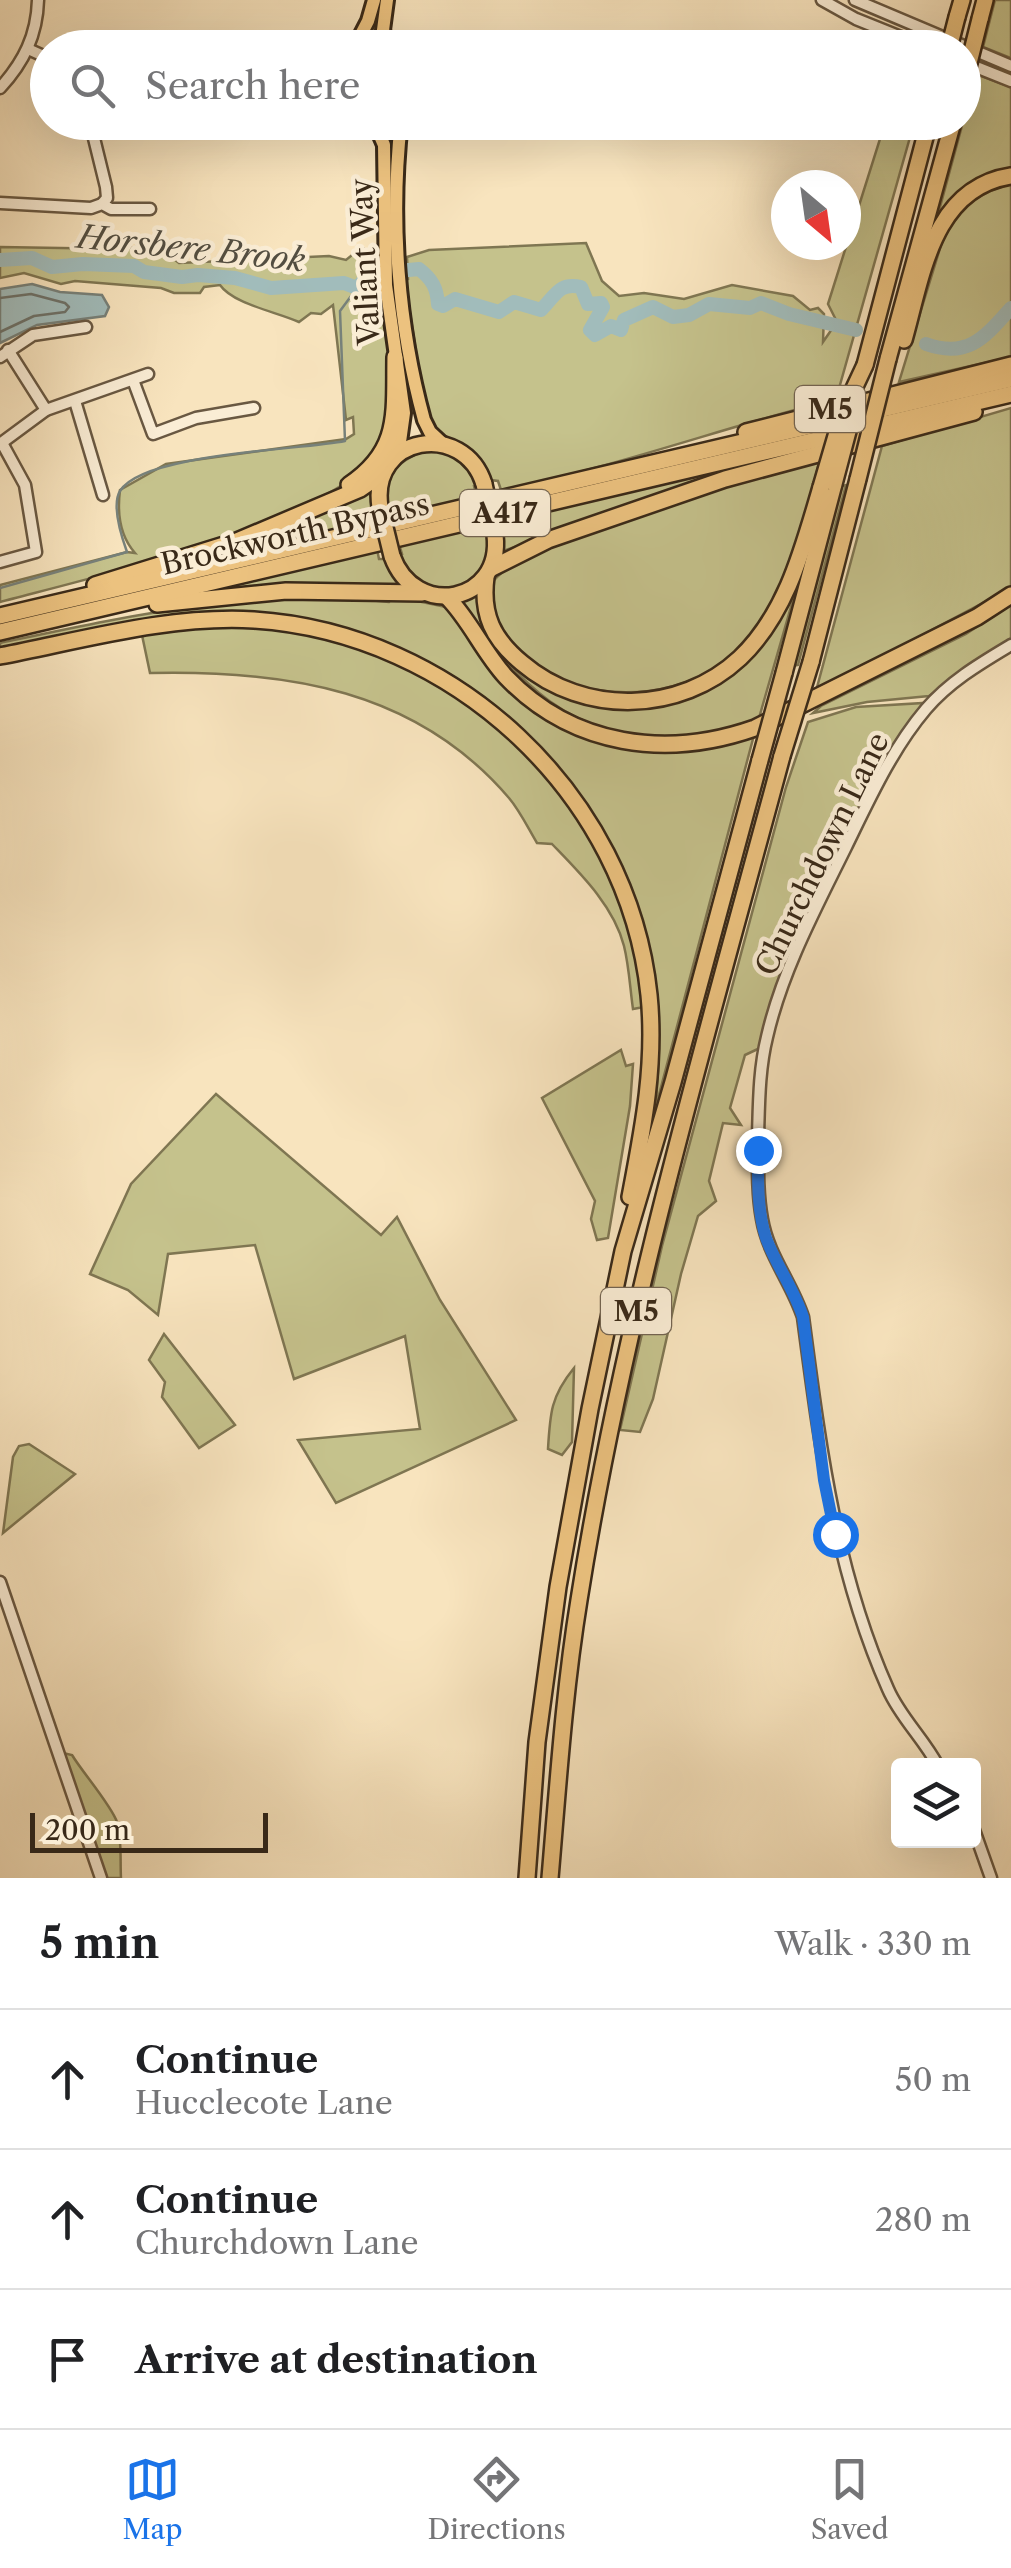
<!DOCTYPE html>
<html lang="en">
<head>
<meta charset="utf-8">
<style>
	body { margin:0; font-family:"Libre Caslon Text",serif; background:#f2f2f2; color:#202124 }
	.controls { position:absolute; right:30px; bottom:30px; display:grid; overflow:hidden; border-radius:10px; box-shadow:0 10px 40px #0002 }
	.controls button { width:90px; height:90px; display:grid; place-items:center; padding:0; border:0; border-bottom:2px solid #e0e0e0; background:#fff; color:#202124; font:50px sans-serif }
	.compass { position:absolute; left:771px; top:170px; width:90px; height:90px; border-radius:50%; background:#fff; box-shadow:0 10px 40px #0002; rotate:151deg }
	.scale { position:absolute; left:30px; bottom:25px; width:238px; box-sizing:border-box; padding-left:10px; border:5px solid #392918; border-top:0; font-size:28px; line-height:35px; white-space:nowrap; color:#392918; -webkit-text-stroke:8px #faedd5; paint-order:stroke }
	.stop { position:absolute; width:30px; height:30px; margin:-22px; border:8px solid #1a73e8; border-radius:50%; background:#fff }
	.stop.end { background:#1a73e8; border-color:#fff; box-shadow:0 2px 10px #0008 }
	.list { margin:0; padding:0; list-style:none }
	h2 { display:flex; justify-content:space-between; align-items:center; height:130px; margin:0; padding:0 40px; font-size:42px }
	h2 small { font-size:32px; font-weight:400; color:#757577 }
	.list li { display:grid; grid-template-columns:65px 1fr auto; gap:30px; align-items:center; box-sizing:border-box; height:140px; padding:0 40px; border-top:2px solid #e0e0e0 }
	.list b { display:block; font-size:38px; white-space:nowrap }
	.list p { margin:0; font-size:32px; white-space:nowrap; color:#757577 }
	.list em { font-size:32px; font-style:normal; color:#757577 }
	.icon { flex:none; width:55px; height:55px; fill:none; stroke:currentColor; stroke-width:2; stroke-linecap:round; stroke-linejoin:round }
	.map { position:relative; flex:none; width:1011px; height:1878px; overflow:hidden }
	.search { position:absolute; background:#fff; box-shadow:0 10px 40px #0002; left:30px; right:30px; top:30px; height:110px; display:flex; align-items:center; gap:25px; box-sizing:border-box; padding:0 35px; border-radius:55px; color:#757577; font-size:38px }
	.sheet { height:550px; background:#fff }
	nav { display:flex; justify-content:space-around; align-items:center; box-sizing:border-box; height:140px; border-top:2px solid #e0e0e0; background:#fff; font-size:28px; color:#757577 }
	nav a { display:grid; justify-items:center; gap:5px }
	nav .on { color:#1a73e8 }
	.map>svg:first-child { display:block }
	.green { fill:#c5c28c; stroke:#7f7652; stroke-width:2.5 }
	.water { fill:#a1bcbb; stroke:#77817a; stroke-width:2.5 }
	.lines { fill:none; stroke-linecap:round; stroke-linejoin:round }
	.shore { stroke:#6d726a; stroke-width:2.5 }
	.stream { stroke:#77817a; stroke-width:2.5 }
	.river { stroke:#a1bcbb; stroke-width:14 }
	.minor-casing { stroke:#695842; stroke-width:15 }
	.major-casing { stroke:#392918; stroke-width:18 }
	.highway-casing { stroke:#392918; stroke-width:20 }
	.minor { stroke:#faedd5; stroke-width:10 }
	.major { stroke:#ecc27f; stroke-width:12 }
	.highway { stroke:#ecc27f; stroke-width:15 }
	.highway-bridge-casing { stroke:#392918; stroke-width:20; stroke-linecap:butt }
	.highway-bridge { stroke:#ecc27f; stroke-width:15 }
	.route { stroke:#1a73e8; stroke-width:12 }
	.labels { text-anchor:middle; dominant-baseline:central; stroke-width:9; stroke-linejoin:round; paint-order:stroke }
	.shield { fill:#faedd5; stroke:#736451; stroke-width:2.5 }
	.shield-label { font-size:28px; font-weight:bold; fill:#392918 }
	.street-label { font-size:30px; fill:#392918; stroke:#faedd5 }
	.water-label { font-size:32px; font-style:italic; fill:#534e41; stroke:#faedd5 }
</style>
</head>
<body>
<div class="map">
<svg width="1011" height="1878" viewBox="0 0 1011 1878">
	<rect width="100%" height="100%" fill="#f8e4be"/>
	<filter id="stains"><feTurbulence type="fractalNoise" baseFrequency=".002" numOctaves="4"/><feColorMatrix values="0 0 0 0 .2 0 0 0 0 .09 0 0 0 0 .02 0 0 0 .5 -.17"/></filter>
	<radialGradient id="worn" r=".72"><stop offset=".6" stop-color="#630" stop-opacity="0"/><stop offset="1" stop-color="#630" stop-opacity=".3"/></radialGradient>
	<g class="green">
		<polygon points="995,0 1011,0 1011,58 983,47"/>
		<polygon points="976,74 1011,87 1011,172 1000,173 933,233"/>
		<path d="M885,123H914L836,399C724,427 614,468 501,490L498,481L491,480L475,454L442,436L430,422L421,384L405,280L408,279L407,257L429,250L586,243L602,281L619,296L644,293L684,299L732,285L793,296L810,310L818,308L824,314L823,342L832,329L840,328L828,304Z"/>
		<path d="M1011,184V357L899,382L945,232C961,205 981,192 1011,184Z"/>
		<path d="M164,243L170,256L179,263L329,256L346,260L362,247C367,252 375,257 379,263C387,275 388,335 389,353C390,384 394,415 383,444C354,518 77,581 0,602V585L127,552L135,553C120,536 117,513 120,490L166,464L346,439L354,434L353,417L346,420L333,305L321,314L311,313L299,322C277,312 233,304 220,285L204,287L200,293H174L161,288L75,281L61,284L24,273L0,278V247L122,249Z"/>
		<polygon points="1011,408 1011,588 816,691 882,446"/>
		<polygon points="825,444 725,473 503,551 503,533 511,530 508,519"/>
		<path d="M431,449L461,458L478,484L474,486L477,497L393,516C391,511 388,508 386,503C378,473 408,455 431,449Z"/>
		<path d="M820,459C803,524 788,596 741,647C671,723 494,704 491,584C525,535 755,477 820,459Z"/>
		<polygon points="846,485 798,665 793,666 841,486"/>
		<polygon points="374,488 374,510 367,512 370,521 167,569"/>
		<path d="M484,525C487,535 491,538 490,548C486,581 445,601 417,581C409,576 404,564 399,555L402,554L399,544Z"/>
		<polygon points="377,549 379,559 385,559 402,587 188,595"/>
		<path d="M799,579L759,718C732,732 708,736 677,737C571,742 516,682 460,601L478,594L501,647L604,704L720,678Z"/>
		<path d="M393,596L446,607L526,702L658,751L714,747L754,735L655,1110C661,1051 662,992 646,935C595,752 436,621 245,613L0,650V643C128,616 257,587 389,602Z"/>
		<polygon points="1011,604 1011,638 929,696 867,702 813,713 821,706 966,634"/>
		<path d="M210,627C249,627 292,628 330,638C471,677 578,781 627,918C637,945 639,979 644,1007L633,1009C630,988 629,966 624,946C614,906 580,873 552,844L537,843C528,828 520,811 509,798C416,689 286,670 150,673L142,635Z"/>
		<polygon points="924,703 859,810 760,1048 745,1055 730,1108 741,1125 723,1123 709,1181 716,1201 698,1216 681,1274 653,1399 640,1432 620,1430 662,1246 786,787 808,722 856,707"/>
		<polygon points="621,1050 626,1066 633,1064 630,1106 608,1238 597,1240 591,1219 595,1201 542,1098"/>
		<polygon points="216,1094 381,1235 397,1217 440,1300 516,1420 336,1503 298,1440 420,1429 405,1336 294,1379 255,1245 168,1254 158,1315 128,1290 90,1274 131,1184"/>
		<polygon points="164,1334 235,1425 199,1448 162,1397 165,1382 149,1360"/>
		<path d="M574,1368L572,1442L562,1455L548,1449C550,1413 551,1396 574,1368Z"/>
		<polygon points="29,1444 75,1474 3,1533 13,1457 19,1446"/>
		<path d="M63,1753L72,1755C83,1773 111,1805 117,1822C122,1839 120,1860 121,1878H107Z"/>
	</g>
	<polygon class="water" points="32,284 60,292 102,295 109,307 105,316 37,325 0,343 0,289"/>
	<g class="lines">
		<polyline class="shore" points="0,298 31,294 65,303 69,307 65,312 34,316 0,332"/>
		<path class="stream" d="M0,588L127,552C122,538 111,506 120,491C143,453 301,450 345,441L340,311L357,288"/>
		<g class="river">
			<path d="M0,260L32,258L52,267L83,264L134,266L144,272L182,277L198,275L235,278L271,288L344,283L357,288L369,274L419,269C432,279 437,288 438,304L443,306L455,299L499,312L514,302L541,310C556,295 559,282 581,287L588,304L601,303L603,307L590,330L595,335L611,326L621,330L624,320L653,307L673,317L689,315L709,304L750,308L761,303L789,314L856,330"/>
			<path d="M926,344C968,359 985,337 1011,308"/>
		</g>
		<defs>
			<g id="minor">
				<polyline points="822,0 856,19 928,48"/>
				<polyline points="855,0 1011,66"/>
				<polyline points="28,49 48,58"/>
				<polyline points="966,63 1011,81"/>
				<path d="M0,88C24,62 37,35 38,0"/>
				<polyline points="90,122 106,187 107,198 102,204"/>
				<polyline points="0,203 91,208 102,204 111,209 150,209"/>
				<polyline points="8,350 46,410"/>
				<polyline points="0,357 33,335 86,327"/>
				<polyline points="133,380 153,434 196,418 254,408"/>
				<polyline points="75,401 103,495"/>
				<polyline points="0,444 46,410 148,374"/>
				<polyline points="0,562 36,552 25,485 2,443"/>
				<polyline points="0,1582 101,1878"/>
				<path d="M938,1766C924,1739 900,1717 888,1689C835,1570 820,1445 803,1317C792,1283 768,1255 762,1219C757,1192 758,1163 758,1136C759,1103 759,1069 767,1037C782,971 816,908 846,847C869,800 892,749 926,709C950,681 981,663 1011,645"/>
				<polyline points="974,1830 991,1878"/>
			</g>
			<g id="major">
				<polyline points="387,0 383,30 389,48"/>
				<polyline points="354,48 368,21 374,0"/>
				<polyline points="367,48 381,48"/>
				<polyline points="374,122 384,145 386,285 404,413 400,442 391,458"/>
				<path d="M401,122C390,220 398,325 424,420L430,432L444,445"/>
			</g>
			<g id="highway">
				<polyline points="957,17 962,0"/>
				<polyline points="980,19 985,0"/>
				<path d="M904,340C922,277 932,188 1011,176"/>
				<polyline points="888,359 953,122"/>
				<polyline points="865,365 929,122"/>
				<polyline points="746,432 1011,365"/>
				<path d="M349,485C401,450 394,413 395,357"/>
				<path d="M380,507C369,435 464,420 484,484"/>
				<path d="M392,556C415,620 503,603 495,535"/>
				<polyline points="492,568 548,540 725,479 974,412"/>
				<path d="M486,577C481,615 493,639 522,663C584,716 680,714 740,658C787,613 803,548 821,487"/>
				<polyline points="95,585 237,541 360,489 383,473"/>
				<path d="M447,597C470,620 483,652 506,677C573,747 667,759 755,728L977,617L1011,595"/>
				<polyline points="157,604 286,591 422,593"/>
				<polyline points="0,616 1011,379"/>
				<polyline points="0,632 1011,394"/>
				<path d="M0,656C83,640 169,615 254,620C454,633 628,794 649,995C656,1064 643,1129 630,1197"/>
				<polyline points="811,662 858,479"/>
				<polyline points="784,673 834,484"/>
				<polyline points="527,1878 537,1742 558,1587 590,1409 623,1251 673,1082 760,760"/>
				<path d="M550,1878C558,1785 564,1692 579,1600C624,1314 707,1035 782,756"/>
			</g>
		</defs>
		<use href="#minor" class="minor-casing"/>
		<use href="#major" class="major-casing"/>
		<use href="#highway" class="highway-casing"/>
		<use href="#minor" class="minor"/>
		<use href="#major" class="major"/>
		<use href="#highway" class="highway"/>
		<defs>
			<g id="highway-bridge">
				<polyline points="949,48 957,17"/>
				<polyline points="964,83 980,19"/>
				<polyline points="858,479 888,359"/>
				<polyline points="484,484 495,535"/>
				<polyline points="834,484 851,420"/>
				<polyline points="821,487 843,412 865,365"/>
				<polyline points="380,507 392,556"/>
				<polyline points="782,756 811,662"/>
				<polyline points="760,760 784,673"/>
			</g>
		</defs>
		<use href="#highway-bridge" class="highway-bridge-casing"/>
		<use href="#highway-bridge" class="highway-bridge"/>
	</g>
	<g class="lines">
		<path class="route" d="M758,1150C758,1179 757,1210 766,1238C776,1265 794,1289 803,1317L824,1480L835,1534"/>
	</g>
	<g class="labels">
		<g class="shield">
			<rect x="795" y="386" width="70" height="46" rx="8"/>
			<rect x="460" y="490" width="90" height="46" rx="8"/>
			<rect x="601" y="1288" width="70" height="46" rx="8"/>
		</g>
		<g class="shield-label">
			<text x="830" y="409">M5</text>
			<text x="505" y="513">A417</text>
			<text x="636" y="1311">M5</text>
		</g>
		<g class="street-label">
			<text transform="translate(365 262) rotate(-93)">Valiant Way</text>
			<text transform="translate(295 534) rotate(-13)">Brockworth Bypass</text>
			<text transform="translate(822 854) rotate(-64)">Churchdown Lane</text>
		</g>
		<g class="water-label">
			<text transform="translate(191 248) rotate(6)">Horsbere Brook</text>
		</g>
	</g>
	<rect width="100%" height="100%" filter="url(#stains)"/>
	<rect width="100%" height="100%" fill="url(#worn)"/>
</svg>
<div class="controls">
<button><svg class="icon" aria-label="layers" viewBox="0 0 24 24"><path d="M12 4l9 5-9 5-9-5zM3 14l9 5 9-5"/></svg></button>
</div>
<svg class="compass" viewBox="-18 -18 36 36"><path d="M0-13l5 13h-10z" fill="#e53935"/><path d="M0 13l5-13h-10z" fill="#757577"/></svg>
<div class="scale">200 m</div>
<div class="stop" style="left:835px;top:1534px"></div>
<div class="stop end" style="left:758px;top:1150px"></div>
<div class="search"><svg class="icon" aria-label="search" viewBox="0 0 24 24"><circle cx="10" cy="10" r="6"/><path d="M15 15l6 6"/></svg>Search here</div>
</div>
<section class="sheet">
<h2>5 min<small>Walk · 330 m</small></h2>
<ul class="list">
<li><svg class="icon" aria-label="ahead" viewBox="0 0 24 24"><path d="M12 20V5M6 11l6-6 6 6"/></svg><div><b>Continue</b><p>Hucclecote Lane</p></div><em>50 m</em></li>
<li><svg class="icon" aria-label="ahead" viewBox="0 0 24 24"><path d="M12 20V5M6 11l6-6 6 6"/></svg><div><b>Continue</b><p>Churchdown Lane</p></div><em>280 m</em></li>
<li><svg class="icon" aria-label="arrive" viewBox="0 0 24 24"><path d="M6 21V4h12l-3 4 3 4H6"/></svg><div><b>Arrive at destination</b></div></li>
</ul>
</section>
<nav>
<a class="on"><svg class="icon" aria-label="map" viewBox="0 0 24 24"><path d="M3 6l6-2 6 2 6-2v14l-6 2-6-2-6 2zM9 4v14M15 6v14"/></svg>Map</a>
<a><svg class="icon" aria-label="directions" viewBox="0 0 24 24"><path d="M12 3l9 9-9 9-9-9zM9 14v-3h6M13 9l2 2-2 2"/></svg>Directions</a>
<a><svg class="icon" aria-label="saved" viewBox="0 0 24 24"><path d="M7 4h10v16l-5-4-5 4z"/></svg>Saved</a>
</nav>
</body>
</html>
